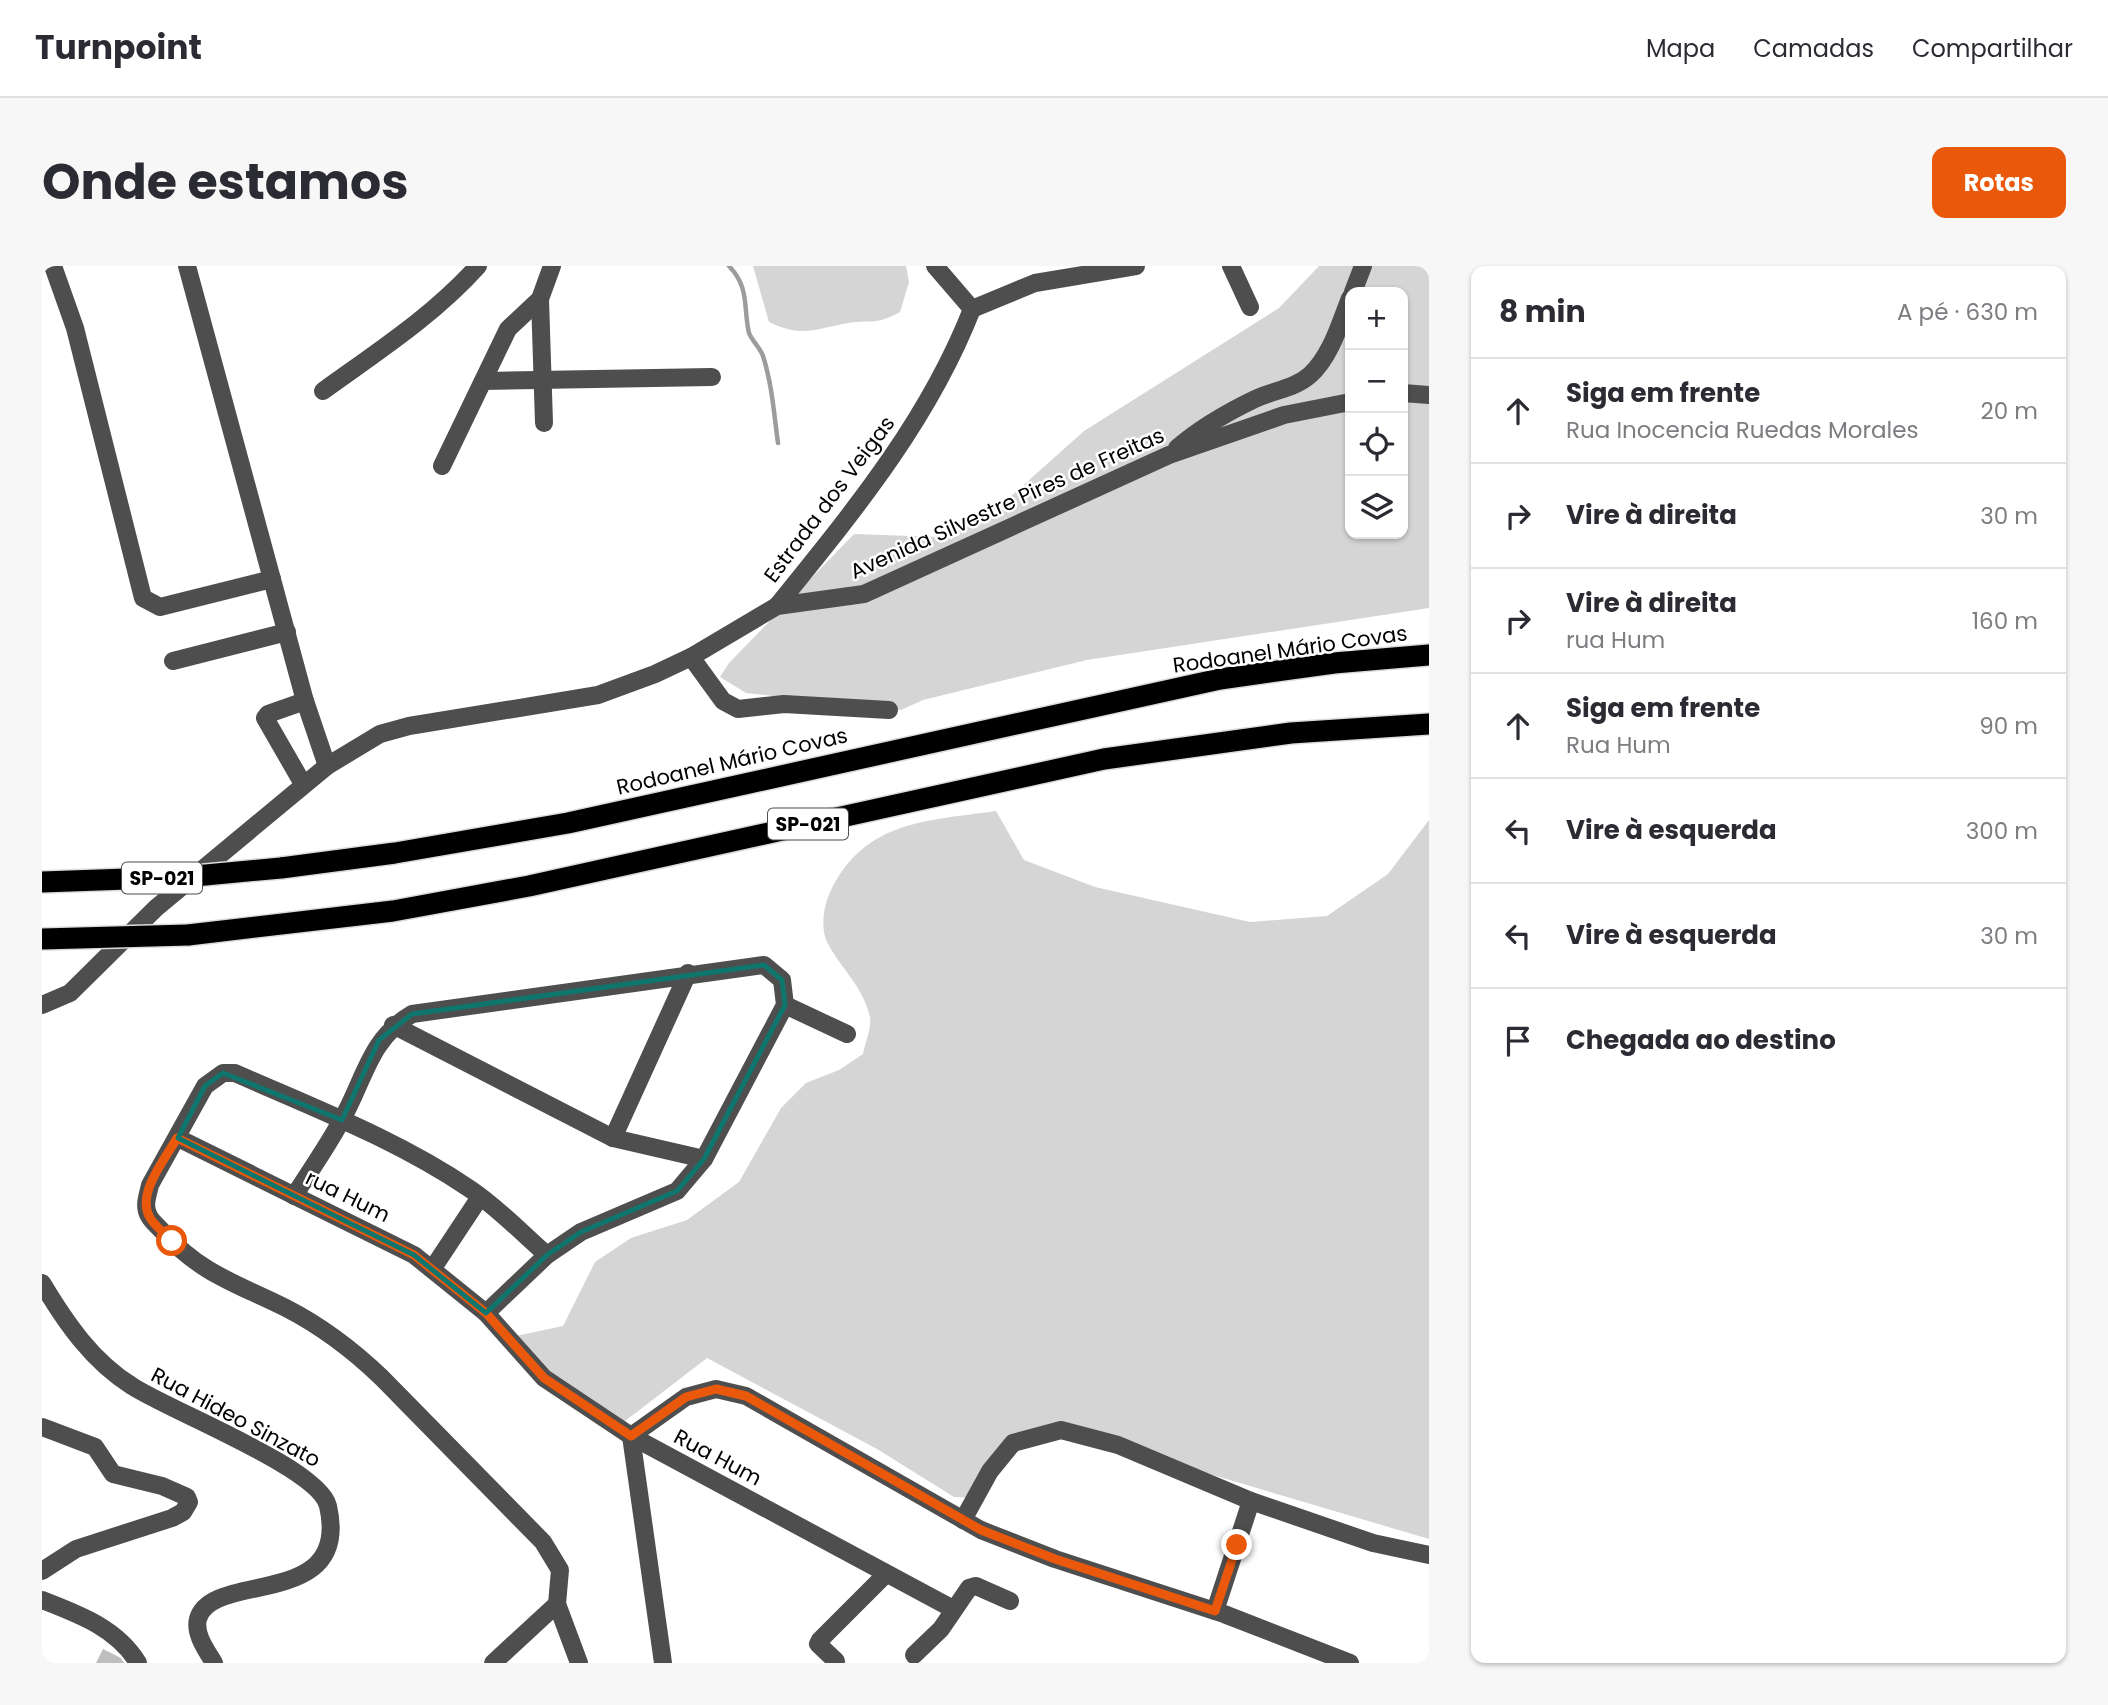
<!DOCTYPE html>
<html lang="pt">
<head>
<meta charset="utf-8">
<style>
	body { margin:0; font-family:Poppins,sans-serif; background:#f7f7f7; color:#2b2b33 }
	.controls { position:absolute; right:21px; top:21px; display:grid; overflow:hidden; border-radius:14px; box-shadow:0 2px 5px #0004 }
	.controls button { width:63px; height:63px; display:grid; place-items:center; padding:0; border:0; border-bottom:2px solid #e1e1e2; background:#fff; color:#2b2b33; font:35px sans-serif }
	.stop { position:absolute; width:21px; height:21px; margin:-16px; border:5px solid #ea580c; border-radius:50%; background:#fff }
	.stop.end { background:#ea580c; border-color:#fff; box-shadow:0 2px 7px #0008 }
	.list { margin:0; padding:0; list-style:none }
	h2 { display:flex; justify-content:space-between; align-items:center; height:91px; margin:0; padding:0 28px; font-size:30px }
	h2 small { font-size:23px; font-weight:400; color:#7c7c81 }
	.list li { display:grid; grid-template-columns:46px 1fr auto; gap:21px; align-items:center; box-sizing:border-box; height:105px; padding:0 28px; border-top:2px solid #e1e1e2 }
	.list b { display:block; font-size:26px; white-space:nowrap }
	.list p { margin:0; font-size:23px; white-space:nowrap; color:#7c7c81 }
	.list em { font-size:23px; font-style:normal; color:#7c7c81 }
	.icon { flex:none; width:38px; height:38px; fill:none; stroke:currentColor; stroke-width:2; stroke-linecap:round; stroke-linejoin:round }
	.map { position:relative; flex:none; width:1387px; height:1397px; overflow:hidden; border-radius:14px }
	header { display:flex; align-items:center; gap:42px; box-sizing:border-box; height:98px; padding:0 35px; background:#fff; border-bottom:2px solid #e1e1e2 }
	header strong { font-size:33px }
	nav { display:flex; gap:38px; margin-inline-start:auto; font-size:24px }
	.intro { display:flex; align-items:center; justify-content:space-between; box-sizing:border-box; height:168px; padding:0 42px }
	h1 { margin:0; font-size:49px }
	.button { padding:18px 32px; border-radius:14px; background:#ea580c; color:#fff; font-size:24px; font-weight:700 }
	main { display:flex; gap:42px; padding:0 42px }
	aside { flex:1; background:#fff; border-radius:14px; box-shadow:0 2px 5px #0004 }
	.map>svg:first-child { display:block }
	.green { fill:#d5d5d5; fill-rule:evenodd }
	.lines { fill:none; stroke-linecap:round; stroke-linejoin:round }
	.stream { stroke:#9c9c9c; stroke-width:4.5 }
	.building { fill:#bebebe }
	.highway-casing { stroke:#dbdbdb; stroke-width:24 }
	.minor { stroke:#4e4e4e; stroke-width:18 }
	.highway { stroke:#000; stroke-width:21 }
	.highway-bridge-casing { stroke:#dbdbdb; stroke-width:24; stroke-linecap:butt }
	.highway-bridge { stroke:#000; stroke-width:21 }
	.route { stroke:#ea580c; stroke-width:9 }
	.marked { fill:none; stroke:#0f766e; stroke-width:5; stroke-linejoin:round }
	.labels { text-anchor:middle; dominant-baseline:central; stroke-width:5; stroke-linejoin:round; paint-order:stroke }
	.shield { fill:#fff; stroke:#4c4c4c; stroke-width:2 }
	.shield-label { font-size:19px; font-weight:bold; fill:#000 }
	.street-label { font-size:21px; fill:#000; stroke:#fff }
</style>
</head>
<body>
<header>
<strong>Turnpoint</strong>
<nav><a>Mapa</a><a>Camadas</a><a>Compartilhar</a></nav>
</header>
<div class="intro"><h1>Onde estamos</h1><a class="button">Rotas</a></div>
<main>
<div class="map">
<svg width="1387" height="1397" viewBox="0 0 1387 1397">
	<rect width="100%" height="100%" fill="#fff"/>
	<g class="green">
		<path d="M711,0H864L867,16L858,46C832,60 832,53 806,57C773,63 760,72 727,56Z"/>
		<path d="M1277,0H1387V342L1045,394L881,434L859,444L704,427L678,411L687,397L812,268L898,271L958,240L1042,165L1237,42ZM1308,26H1361V268H1308Z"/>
		<path d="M954,545L982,594L1053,621L1208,656L1285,650L1346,608L1387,554V1273L1019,1164L971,1177L933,1232L912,1231L835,1183L665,1092L578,1159L505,1110L469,1071L521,1060L553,996L589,972L645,954L697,916L739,842L764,817L797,804L821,788C823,777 830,761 828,751C822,722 798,701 785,676C778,661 782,638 789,624C824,554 885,555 954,545Z"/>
	</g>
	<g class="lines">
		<path class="stream" d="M687,0C708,22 701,41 707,67C710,75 718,81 721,90C730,118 732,148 736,177"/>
	</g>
	<polygon class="building" points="61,1383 79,1392 82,1397 54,1397"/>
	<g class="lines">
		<defs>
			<g id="highway">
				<polyline points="239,602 353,587 526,557 1178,413 1292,397 1387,389"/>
				<polyline points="146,669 351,645 487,620 1062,493 1249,467 1387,458"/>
			</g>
		</defs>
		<use href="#highway" class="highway-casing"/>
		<g class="minor">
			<polyline points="11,0 33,62 101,332 118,341 230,313"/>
			<polyline points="145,0 263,435 285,500"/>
			<polyline points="893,0 930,43"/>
			<polyline points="1189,0 1208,41"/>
			<polyline points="1311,26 1321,0"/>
			<polyline points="498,33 502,157"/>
			<polyline points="930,43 993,17 1094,0"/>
			<polyline points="441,115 670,111"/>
			<path d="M281,125C335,86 391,50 436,0"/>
			<polyline points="1361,127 1387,129"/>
			<path d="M1135,182C1158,162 1186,146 1213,133C1232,124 1252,123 1268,109C1289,90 1298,57 1308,32"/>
			<polyline points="400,200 466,63 498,33 510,0"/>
			<path d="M735,340C810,247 886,156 930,43"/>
			<polyline points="649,391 681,435 696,443 742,438 847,444"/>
			<polyline points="131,395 245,366"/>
			<polyline points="261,518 223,452 226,448 263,435"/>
			<polyline points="0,739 28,727 114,642 285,500 338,468 367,460 556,429 613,408 649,391 735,340 822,328 1127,189 1242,149 1308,136"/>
			<polyline points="743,739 805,768"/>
			<polyline points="351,759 571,872 662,893"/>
			<polyline points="136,872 372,989 444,1047 502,1112 589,1170 911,1343"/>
			<polyline points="571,872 646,707"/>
			<path d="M252,930C268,905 285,881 299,855C323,814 326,774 370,748L722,699L740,714L743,739L662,893L635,925L539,966L505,989L444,1047"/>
			<path d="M505,989C480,967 455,941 428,923C356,874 272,842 193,807H181L163,820L108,919C106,929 101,940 107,950C110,956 117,961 121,966C159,1008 196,1018 244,1042C279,1060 312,1085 340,1112L501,1276L518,1304L515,1338"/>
			<polyline points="391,1002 438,931"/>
			<path d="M0,1017C24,1057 50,1095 90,1120C128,1145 277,1202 286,1240C310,1345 169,1304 156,1353C152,1368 165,1385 172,1397"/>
			<polyline points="0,1161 53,1181 71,1208 120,1220 145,1231 147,1236 141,1246 130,1252 34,1283 0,1305"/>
			<polyline points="921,1254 948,1205 971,1177 1019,1164 1076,1179 1209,1235"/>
			<path d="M0,1334C36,1348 75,1362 96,1397"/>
			<polyline points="515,1338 537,1397"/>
			<polyline points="1173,1345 1209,1235 1331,1277 1387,1289"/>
			<polyline points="872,1389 899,1363 927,1322 934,1320 968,1335"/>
			<polyline points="794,1395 776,1378 778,1374 844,1308"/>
			<polyline points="451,1397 515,1338"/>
			<polyline points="621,1397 589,1170 644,1131 674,1123 704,1130 939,1264 1013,1293 1182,1348 1308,1397"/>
		</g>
		<use href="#highway" class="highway"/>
		<defs>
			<g id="highway-bridge">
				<polyline points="0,616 142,611 239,602"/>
				<polyline points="0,673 146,669"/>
			</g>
		</defs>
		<use href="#highway-bridge" class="highway-bridge-casing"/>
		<use href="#highway-bridge" class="highway-bridge"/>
	</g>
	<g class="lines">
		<path class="route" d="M130,975C123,967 111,959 107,950C95,926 124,892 135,872L372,989L444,1047L502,1112L589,1170L644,1131L674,1123L704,1130L939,1264L1013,1293L1173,1345L1195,1279"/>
	</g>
	<path class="marked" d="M722,699L740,714L743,739L662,893L635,925L539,966L505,989L444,1047L372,989L136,872L163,820L181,807L300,854L337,774L370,748Z"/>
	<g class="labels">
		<g class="shield">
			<rect x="726" y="542.5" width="80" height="31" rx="5"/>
			<rect x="80" y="596.5" width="80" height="31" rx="5"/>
		</g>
		<g class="shield-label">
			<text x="766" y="558">SP-021</text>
			<text x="120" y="612">SP-021</text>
		</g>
		<g class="street-label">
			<text transform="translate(787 233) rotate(-53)">Estrada dos Veigas</text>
			<text transform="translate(965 237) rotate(-24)">Avenida Silvestre Pires de Freitas</text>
			<text transform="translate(1248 383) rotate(-8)">Rodoanel Mário Covas</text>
			<text transform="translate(690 495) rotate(-13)">Rodoanel Mário Covas</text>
			<text transform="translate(306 930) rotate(26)">rua Hum</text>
			<text transform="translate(194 1151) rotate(28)">Rua Hideo Sinzato</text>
			<text transform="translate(676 1191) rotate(28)">Rua Hum</text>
		</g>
	</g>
</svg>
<div class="controls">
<button>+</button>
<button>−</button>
<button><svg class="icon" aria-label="locate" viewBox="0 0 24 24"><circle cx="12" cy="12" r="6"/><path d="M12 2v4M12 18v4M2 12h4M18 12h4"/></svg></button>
<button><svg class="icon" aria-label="layers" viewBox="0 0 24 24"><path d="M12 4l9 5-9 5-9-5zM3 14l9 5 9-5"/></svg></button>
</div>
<div class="stop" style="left:130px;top:975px"></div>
<div class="stop end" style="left:1195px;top:1279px"></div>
</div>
<aside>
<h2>8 min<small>A pé · 630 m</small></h2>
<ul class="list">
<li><svg class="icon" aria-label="ahead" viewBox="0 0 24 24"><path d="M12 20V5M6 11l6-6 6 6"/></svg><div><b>Siga em frente</b><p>Rua Inocencia Ruedas Morales</p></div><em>20 m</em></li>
<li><svg class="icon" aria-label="right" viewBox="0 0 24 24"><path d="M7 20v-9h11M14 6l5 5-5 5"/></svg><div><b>Vire à direita</b></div><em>30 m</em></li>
<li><svg class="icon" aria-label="right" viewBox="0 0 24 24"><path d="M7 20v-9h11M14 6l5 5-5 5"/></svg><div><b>Vire à direita</b><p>rua Hum</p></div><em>160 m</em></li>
<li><svg class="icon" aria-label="ahead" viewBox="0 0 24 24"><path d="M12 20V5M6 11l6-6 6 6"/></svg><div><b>Siga em frente</b><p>Rua Hum</p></div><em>90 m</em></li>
<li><svg class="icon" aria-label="left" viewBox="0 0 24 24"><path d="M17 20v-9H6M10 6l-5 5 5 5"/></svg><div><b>Vire à esquerda</b></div><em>300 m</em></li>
<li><svg class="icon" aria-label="left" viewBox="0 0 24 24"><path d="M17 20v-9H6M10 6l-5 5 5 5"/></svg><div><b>Vire à esquerda</b></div><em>30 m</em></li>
<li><svg class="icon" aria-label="arrive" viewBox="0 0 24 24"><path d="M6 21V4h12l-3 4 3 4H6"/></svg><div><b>Chegada ao destino</b></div></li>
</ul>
</aside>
</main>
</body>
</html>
